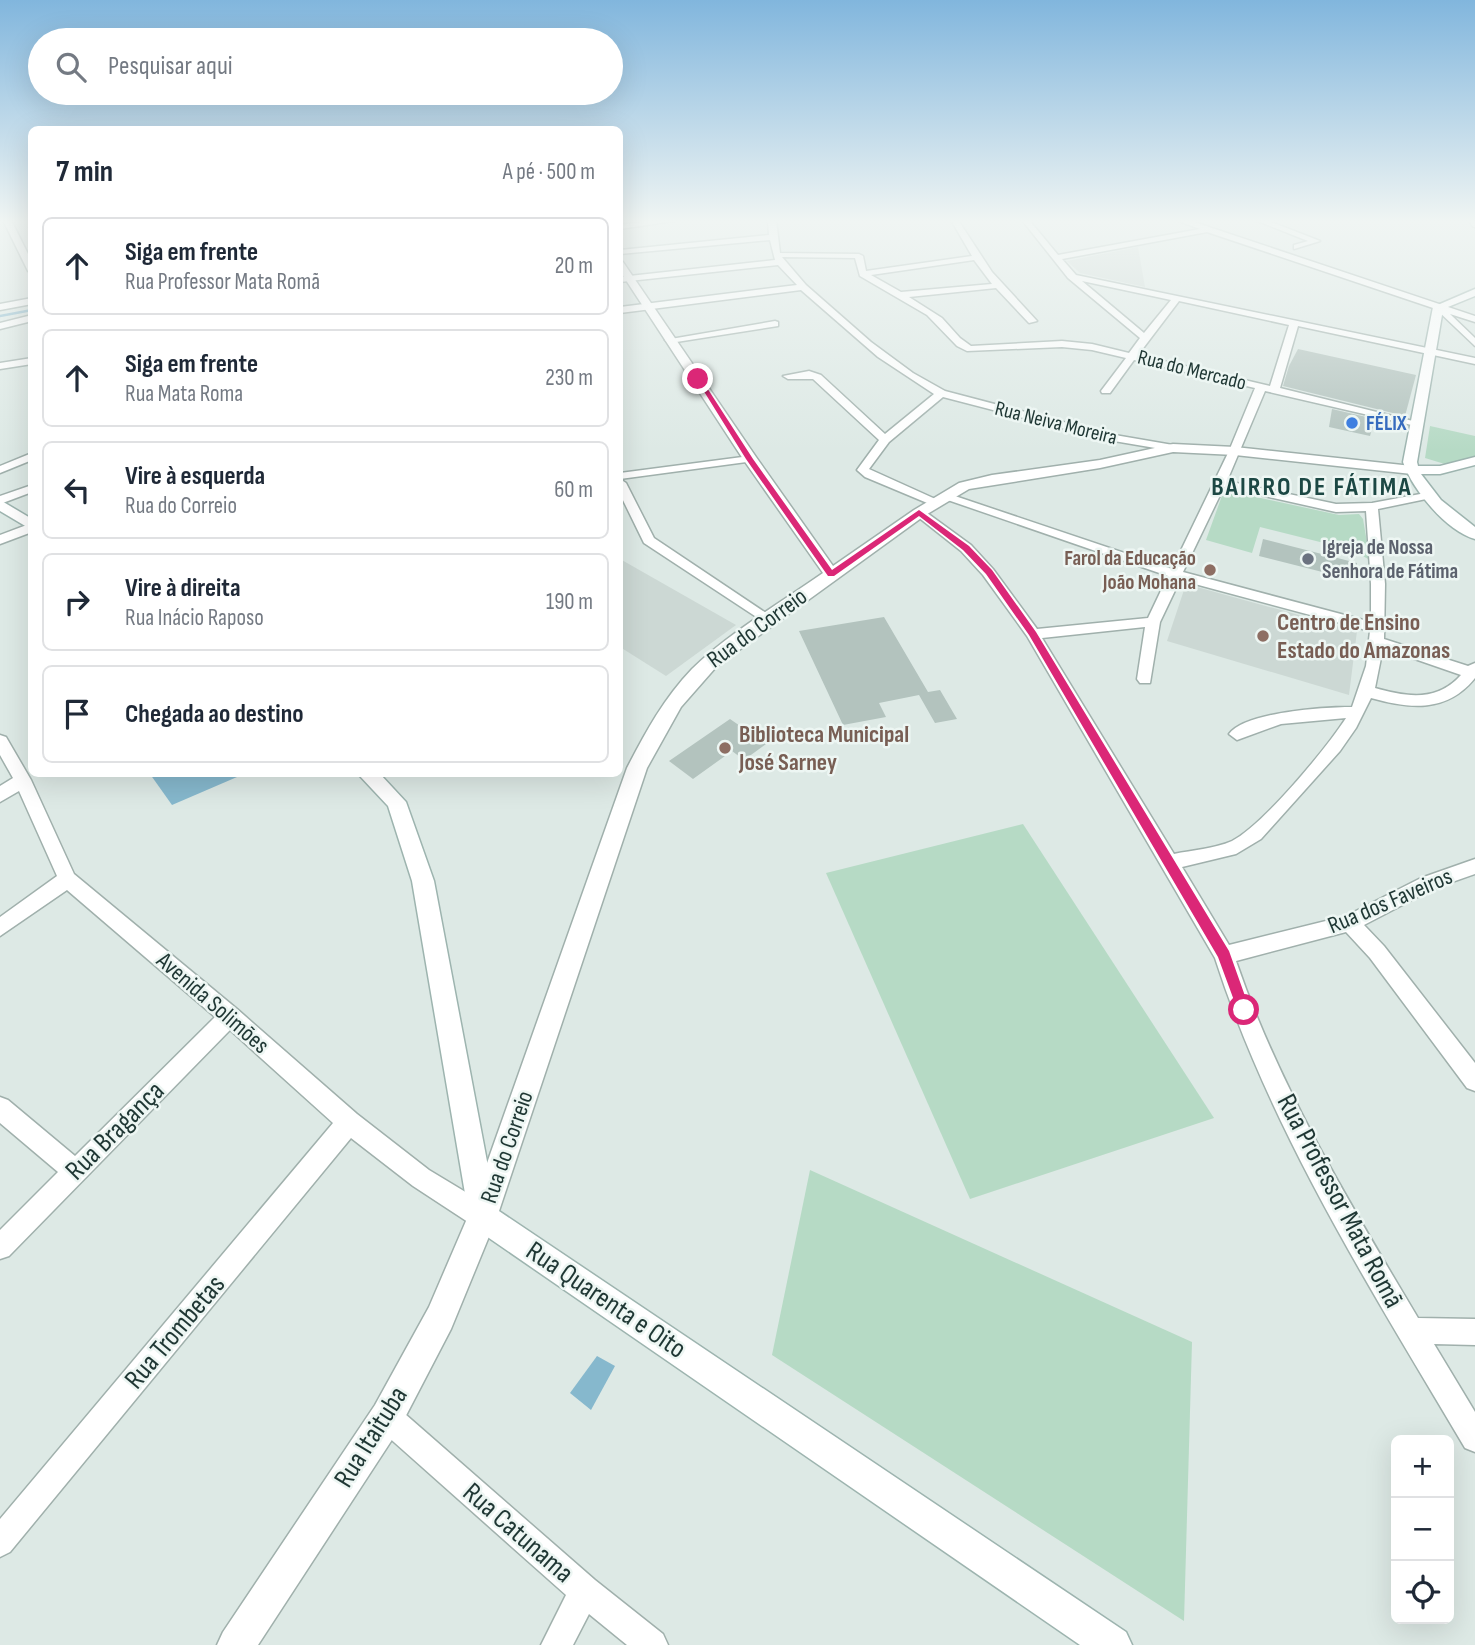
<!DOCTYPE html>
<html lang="pt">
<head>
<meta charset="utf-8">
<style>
	body { margin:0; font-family:"Sofia Sans Condensed",sans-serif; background:#f2f2f3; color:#1f2937 }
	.controls { position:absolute; right:21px; bottom:21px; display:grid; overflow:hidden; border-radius:10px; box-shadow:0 7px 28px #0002 }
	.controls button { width:63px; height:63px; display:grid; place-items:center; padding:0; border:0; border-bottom:2px solid #e0e1e3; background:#fff; color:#1f2937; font:35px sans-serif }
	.stop { position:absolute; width:21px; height:21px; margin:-16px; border:5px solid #db2777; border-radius:50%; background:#fff }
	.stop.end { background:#db2777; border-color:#fff; box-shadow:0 2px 7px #0008 }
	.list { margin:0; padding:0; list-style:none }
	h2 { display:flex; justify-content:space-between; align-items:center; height:91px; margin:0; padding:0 28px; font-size:30px }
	h2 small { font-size:23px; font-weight:400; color:#747a83 }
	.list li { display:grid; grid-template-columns:46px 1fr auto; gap:21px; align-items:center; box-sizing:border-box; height:98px; margin:0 14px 14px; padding:0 14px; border:2px solid #e0e1e3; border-radius:10px }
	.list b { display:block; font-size:26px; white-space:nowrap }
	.list p { margin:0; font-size:23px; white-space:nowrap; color:#747a83 }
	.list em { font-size:23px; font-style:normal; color:#747a83 }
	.icon { flex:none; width:38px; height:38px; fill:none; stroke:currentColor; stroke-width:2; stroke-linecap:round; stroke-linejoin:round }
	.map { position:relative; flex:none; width:1475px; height:1645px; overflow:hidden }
	.search { position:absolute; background:#fff; box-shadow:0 7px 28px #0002; left:28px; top:28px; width:595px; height:77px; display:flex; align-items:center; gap:18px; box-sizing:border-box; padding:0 24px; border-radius:38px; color:#747a83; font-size:26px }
	.panel { position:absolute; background:#fff; box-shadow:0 7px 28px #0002; left:28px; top:126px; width:595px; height:651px; border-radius:10px }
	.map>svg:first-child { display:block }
	.built { fill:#ccd8d4 }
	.green { fill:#b6dac5 }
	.water { fill:#86b8cd }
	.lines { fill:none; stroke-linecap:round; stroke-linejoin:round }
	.stream { stroke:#86b8cd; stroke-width:2.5 }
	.building { fill:#b3c3be }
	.minor-casing { stroke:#a0b0ac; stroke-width:3 }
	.tertiary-casing { stroke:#a0b0ac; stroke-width:3 }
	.secondary-casing { stroke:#9db4af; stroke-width:3 }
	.minor { fill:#fff; fill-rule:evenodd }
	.tertiary { fill:#fff; fill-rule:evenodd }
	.secondary { fill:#fff; fill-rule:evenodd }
	.route { fill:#db2777 }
	.shop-dot { fill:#3f7fe0; stroke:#edf6f3; stroke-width:2.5 }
	.worship-dot { fill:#6b7280; stroke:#edf6f3; stroke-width:2.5 }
	.education-dot { fill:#8d6e63; stroke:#edf6f3; stroke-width:2.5 }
	.labels { text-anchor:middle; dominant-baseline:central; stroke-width:5; stroke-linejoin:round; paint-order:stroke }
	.far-street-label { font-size:21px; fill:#1f3734; stroke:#edf6f3 }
	.far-shop-label { font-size:21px; font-weight:bold; fill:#366cbe; stroke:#edf6f3; text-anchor:start }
	.far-worship-label { font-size:21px; font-weight:bold; fill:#5b616d; stroke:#edf6f3; text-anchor:start }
	.far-education-label { font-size:21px; font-weight:bold; fill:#785e54; stroke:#edf6f3; text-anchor:end }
	.education-label { font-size:24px; font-weight:bold; fill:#785e54; stroke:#edf6f3; text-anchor:start }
	.street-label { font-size:24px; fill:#1f3734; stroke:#edf6f3 }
	.far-district-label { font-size:26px; font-weight:bold; letter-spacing:2px; fill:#1c4844; stroke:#edf6f3 }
	.near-street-label { font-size:28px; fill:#1f3734; stroke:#edf6f3 }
</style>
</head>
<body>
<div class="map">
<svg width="1475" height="1645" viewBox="0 0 1475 1645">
	<rect width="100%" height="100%" fill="#dde9e5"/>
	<g class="built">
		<polygon points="1138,247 1145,287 1080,273 1067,261"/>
		<polygon points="620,559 736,625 666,676 620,647"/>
		<polygon points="1186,584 1357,631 1349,695 1167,641"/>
	</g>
	<g class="green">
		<polygon points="1430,426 1475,436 1475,456 1448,465 1425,458"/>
		<polygon points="1224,490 1339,515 1359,514 1363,519 1370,560 1352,550 1260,527 1252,553 1206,540"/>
		<polygon points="1023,824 1214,1118 970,1199 826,873"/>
		<polygon points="810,1170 1192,1342 1184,1621 772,1355"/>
	</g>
	<g class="water">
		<polygon points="150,774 244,774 172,805"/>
		<polygon points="597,1356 615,1366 591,1410 570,1393"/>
	</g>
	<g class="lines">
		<polyline class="stream" points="0,316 32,310"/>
	</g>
	<g class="building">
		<polygon points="1298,349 1416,375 1405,416 1283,386 1289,366"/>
		<polygon points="1332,409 1375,419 1370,436 1329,427"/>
		<polygon points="1263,539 1357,563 1354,580 1259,556"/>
		<polygon points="884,617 928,692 940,690 957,719 935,723 919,695 879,703 886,717 843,725 799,631"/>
		<polygon points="730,719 766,744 744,760 732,751 693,779 669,761"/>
	</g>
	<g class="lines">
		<defs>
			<g id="minor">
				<polygon points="3,220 11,220 32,262 32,273 28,271"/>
				<polygon points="655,220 680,220 620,229 620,225"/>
				<path d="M768,220H776L780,253L859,254L863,256L866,271L972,256L951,220H958L992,272L1037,321L1029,323L996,288L909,297L942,318L960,338L971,346L1062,341L1092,344L1129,353L1140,338L1068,278L1022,220H1029L1058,255L1200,229L1176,220H1188L1475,316V322L1450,314L1475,338V346L1436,309L1207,232L1062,259L1076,275L1475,358V364L1298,326L1280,388L1421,423L1416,426L1265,391L1227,481L1336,504L1372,503L1431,492V498L1378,509L1385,584L1384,639L1468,666L1475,663V678C1447,713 1410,709 1371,698L1356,728L1340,751L1261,839L1236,854L1182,867L1229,945L1346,916L1421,878L1475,859V874L1435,888L1364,925L1384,946L1475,1063V1091L1467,1088L1370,958L1346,932L1236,961C1279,1087 1350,1204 1418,1318L1475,1319V1345L1434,1344L1475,1412V1452L1465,1448C1372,1291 1271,1132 1215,958L1027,636L983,575L961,551L913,513L915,510H923L971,545L993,569L1037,629L1148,618L1168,576L939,497L949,494L1172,569L1229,451L1255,388L1134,360L1110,393H1102L1101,391L1126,358L1092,350L1062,347L967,351L957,346L927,315L860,276L855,258L782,257L806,285L871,342L913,373L945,391L1109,434L1173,445L1179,448L1173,451L1108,440L943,397L889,442L869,469L942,502L932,505L865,477L857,470L879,440L813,379H788L783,376L809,371L821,375L885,434L934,394L878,357L801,290L620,313V307L797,285L778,265L620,282V277L775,260L770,240L620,254V250L769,235ZM974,260L992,284L901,292L871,275ZM1082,281L1171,300L1144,333ZM1179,301L1289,325L1270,386L1138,355ZM1224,487L1336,512L1366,511L1371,584V622L1183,572ZM1180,580L1370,631L1366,666L1352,707C1325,707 1245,712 1229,734L1237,740L1281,724L1346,718C1326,749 1263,825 1232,841C1214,849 1192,850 1174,854L1042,638L1145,627L1137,679L1140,683H1150L1160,622ZM1383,648L1461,675C1437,702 1407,697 1375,688Z"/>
				<polygon points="1255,220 1266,220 1320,241 1294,249 1294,245 1308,241"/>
				<polygon points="32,298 32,304 0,310 0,304"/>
				<polygon points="32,315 32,321 0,329 0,323"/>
				<polygon points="775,321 778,322 778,326 670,343 665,340"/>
				<polygon points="32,358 32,364 0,369 0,363"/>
				<polygon points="32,453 32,460 0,473 0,466"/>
				<polygon points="750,456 756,459 754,461 620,479 626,483 654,538 772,617 772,623 767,624 644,543 620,494 620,473"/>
				<polygon points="32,485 32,492 0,504 0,496"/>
				<polygon points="32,523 32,532 0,544 0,535"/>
				<polygon points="0,735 6,737 31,780 74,874 237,1009 357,1114 429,1170 492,1208 495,1217 492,1226 483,1229 474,1226 413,1186 351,1138 10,1552 0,1557 0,1519 333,1123 230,1030 9,1256 0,1259 0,1230 58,1172 0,1123 0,1097 8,1100 75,1156 215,1017 67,890 0,936 0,917 57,876 19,791 0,802 0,786 13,778 0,755"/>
				<polygon points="387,1403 397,1407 595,1580 663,1634 668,1645 627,1645 589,1614 573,1645 541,1645 566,1595 377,1427 373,1417 377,1407"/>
			</g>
			<path id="tertiary" d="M620,261L623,262L756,457L833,566L914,510L959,483L992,475L1100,460L1173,444L1235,447L1412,466L1419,470L1412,474L1235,455L1173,452L1100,468L969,489L924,516L717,666L681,707L647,768L497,1217L451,1329L399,1429L258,1645H217L223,1632L375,1405L429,1307L469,1214L627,768C645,733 664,698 692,669C730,632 779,604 823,573L743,459L620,271Z"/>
			<g id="secondary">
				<polygon points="1470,220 1475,220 1475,227 1472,226"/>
				<path d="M1475,289V296L1443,309L1417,462L1418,466H1440L1475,457V465L1440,474H1421L1441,500L1475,527V539C1446,531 1412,489 1403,462L1433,307Z"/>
				<polygon points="0,500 32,519 32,530 0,511"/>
				<polygon points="358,774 380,774 406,802 434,881 496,1209 1126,1632 1132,1645 1080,1645 473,1227 469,1217 412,881 388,806"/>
			</g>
		</defs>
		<use href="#minor" class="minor-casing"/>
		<use href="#tertiary" class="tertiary-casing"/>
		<use href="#secondary" class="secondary-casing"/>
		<use href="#minor" class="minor"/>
		<use href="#tertiary" class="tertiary"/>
		<use href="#secondary" class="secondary"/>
	</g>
	<linearGradient id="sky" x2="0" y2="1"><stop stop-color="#81b6dd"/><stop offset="0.49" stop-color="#f0f5f3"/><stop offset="1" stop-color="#f0f5f3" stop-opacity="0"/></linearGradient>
	<rect width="1475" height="451" fill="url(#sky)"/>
	<polygon class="route" points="695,377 700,377 753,459 832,570 919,510 969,546 992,570 1036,632 1229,951 1250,1010 1248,1014 1239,1014 1218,957 1029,635 986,574 963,550 919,516 834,576 828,576 746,459"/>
	<circle class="shop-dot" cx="1352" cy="423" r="7"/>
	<circle class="worship-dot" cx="1308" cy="559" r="7"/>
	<g class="education-dot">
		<circle cx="1210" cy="570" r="7"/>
		<circle cx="1263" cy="636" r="7"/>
		<circle cx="725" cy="748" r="7"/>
	</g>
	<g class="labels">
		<g class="far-street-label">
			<text transform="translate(1192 370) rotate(14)">Rua do Mercado</text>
			<text transform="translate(1056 423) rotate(14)">Rua Neiva Moreira</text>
		</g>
		<g class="far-shop-label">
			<text x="1366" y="423">FÉLIX</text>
		</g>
		<g class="far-worship-label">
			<text x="1322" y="547">Igreja de Nossa<tspan x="1322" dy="24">Senhora de Fátima</tspan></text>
		</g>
		<g class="far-education-label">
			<text x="1196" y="558">Farol da Educação<tspan x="1196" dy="24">João Mohana</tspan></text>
		</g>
		<g class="education-label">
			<text x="1277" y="622">Centro de Ensino<tspan x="1277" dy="28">Estado do Amazonas</tspan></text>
			<text x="739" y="734">Biblioteca Municipal<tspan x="739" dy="28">José Sarney</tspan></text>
		</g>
		<g class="street-label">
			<text transform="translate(757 628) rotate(-36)">Rua do Correio</text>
			<text transform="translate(1390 901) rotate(-23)">Rua dos Faveiros</text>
			<text transform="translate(213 1003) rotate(41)">Avenida Solimões</text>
			<text transform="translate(507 1147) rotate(-71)">Rua do Correio</text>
		</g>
		<g class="far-district-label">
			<text x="1312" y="487">BAIRRO DE FÁTIMA</text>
		</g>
		<g class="near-street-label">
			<text transform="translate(115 1131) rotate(-45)">Rua Bragança</text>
			<text transform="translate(1340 1201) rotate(62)">Rua Professor Mata Romã</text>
			<text transform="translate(606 1300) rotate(34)">Rua Quarenta e Oito</text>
			<text transform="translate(175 1332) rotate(-50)">Rua Trombetas</text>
			<text transform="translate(371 1437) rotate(-58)">Rua Itaituba</text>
			<text transform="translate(518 1533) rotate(41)">Rua Catunama</text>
		</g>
	</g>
</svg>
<div class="controls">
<button>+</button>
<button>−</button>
<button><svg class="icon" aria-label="locate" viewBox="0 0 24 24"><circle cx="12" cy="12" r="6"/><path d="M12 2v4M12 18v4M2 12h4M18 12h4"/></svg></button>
</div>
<div class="stop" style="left:1244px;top:1010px"></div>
<div class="stop end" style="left:698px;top:379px"></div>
<div class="search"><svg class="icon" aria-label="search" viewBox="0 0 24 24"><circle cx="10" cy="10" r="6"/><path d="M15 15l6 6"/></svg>Pesquisar aqui</div>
<section class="panel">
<h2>7 min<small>A pé · 500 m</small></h2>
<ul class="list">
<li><svg class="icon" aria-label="ahead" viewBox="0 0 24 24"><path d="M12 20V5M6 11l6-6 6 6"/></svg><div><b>Siga em frente</b><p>Rua Professor Mata Romã</p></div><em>20 m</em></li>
<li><svg class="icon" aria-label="ahead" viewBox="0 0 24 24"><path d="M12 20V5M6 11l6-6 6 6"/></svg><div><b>Siga em frente</b><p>Rua Mata Roma</p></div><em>230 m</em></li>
<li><svg class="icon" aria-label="left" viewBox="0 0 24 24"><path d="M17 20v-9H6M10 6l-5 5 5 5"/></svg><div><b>Vire à esquerda</b><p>Rua do Correio</p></div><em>60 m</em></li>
<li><svg class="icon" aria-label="right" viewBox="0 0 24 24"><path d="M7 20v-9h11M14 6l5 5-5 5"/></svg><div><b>Vire à direita</b><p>Rua Inácio Raposo</p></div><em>190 m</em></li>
<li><svg class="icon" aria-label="arrive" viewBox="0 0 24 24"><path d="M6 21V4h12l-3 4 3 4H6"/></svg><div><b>Chegada ao destino</b></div></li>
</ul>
</section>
</div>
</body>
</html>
